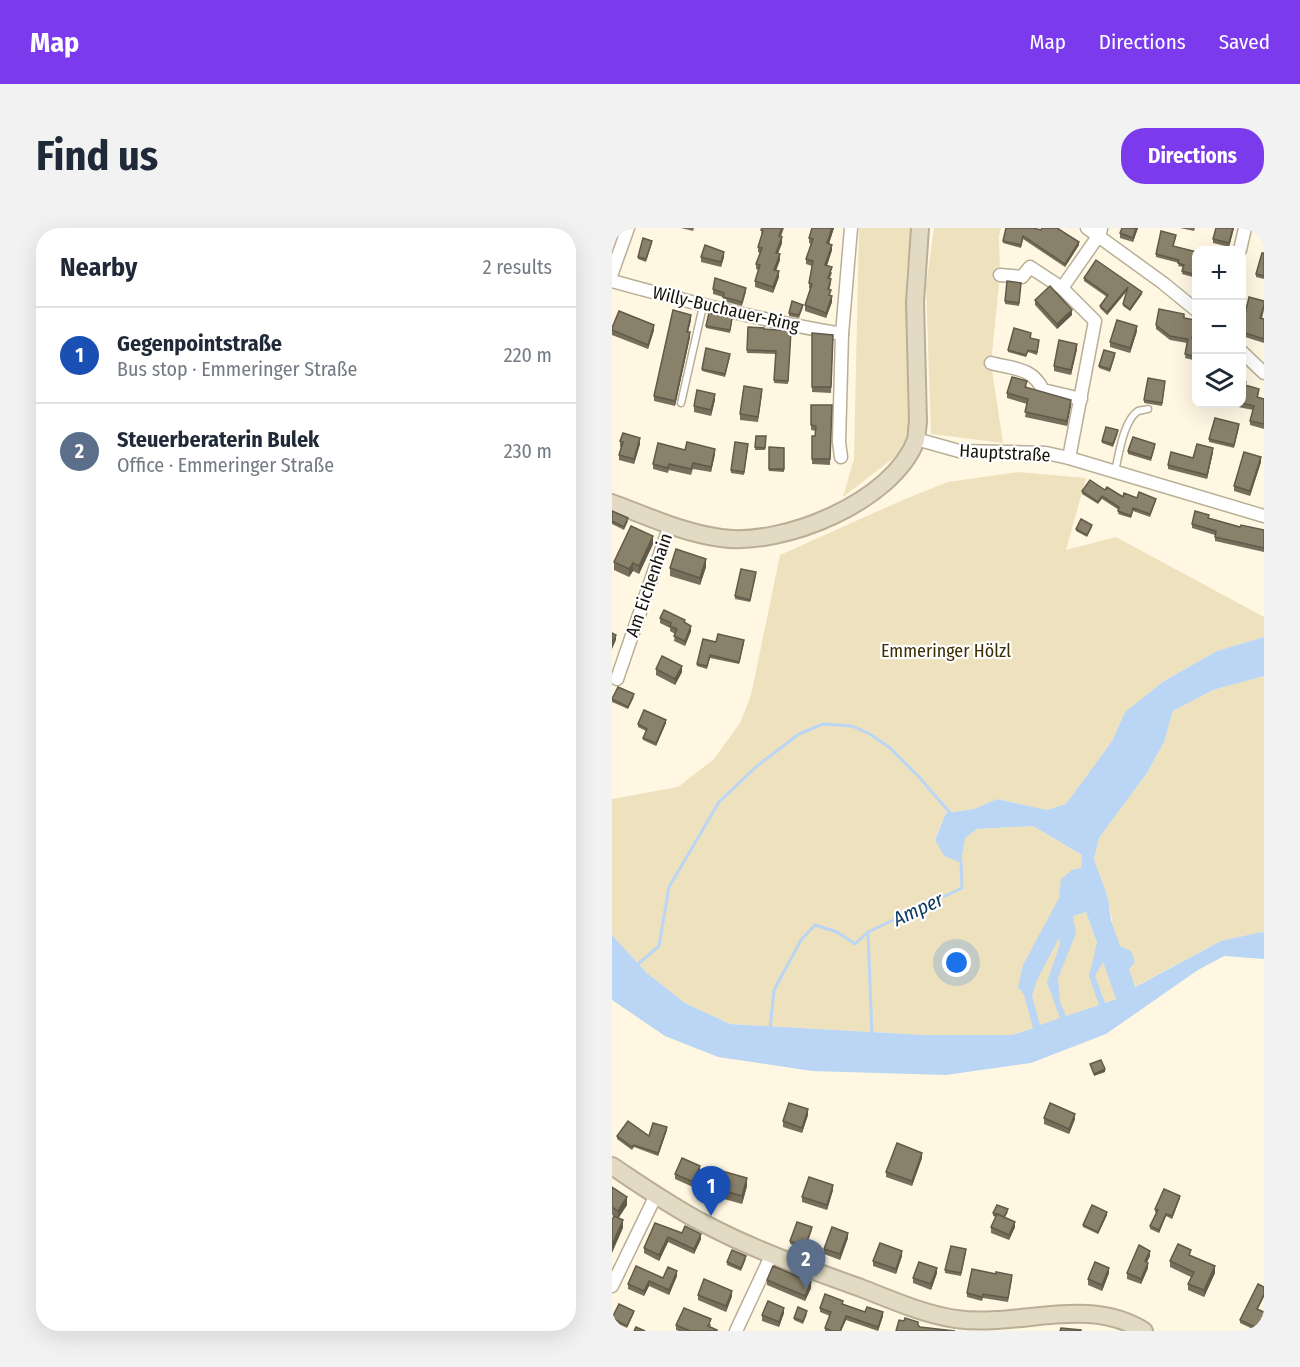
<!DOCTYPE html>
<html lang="en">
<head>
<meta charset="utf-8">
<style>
	body { margin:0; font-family:"Fira Sans Condensed",sans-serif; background:#f2f2f3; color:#1f2937 }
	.controls { position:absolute; right:18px; top:18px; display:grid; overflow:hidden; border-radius:12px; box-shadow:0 6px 24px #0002 }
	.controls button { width:54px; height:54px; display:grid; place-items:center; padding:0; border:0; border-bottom:2px solid #e0e1e3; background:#fff; color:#1f2937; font:30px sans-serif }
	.you { position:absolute; left:345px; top:735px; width:21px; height:21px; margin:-15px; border:4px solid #fff; border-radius:50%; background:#1a73e8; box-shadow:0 0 0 9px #1a73e833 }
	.badge { display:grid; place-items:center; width:39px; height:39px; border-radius:50%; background:#7c3aed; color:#fff; font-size:20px; font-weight:700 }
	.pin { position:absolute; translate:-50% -50px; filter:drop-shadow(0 2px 3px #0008) }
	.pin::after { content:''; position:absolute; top:32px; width:21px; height:18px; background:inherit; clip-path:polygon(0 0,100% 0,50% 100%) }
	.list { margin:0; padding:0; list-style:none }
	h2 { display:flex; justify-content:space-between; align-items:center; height:78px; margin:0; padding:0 24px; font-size:26px }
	h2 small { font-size:20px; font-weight:400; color:#747a83 }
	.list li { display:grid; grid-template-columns:39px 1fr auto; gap:18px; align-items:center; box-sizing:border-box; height:96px; padding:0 24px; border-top:2px solid #e0e1e3 }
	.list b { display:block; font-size:22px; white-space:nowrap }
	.list p { margin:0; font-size:20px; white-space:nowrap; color:#747a83 }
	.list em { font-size:20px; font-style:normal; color:#747a83 }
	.icon { flex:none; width:33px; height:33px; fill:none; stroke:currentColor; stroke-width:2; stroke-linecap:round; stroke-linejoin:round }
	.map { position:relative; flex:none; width:652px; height:1103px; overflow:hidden; border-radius:24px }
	header { display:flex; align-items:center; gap:36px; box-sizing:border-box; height:84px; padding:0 30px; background:#7c3aed; color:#fff }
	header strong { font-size:28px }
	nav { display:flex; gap:33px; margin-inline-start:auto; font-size:21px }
	.intro { display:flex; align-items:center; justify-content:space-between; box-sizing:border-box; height:144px; padding:0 36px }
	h1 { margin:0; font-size:42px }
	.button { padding:15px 27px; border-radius:24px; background:#7c3aed; color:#fff; font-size:21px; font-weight:700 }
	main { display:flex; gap:36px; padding:0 36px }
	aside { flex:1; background:#fff; border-radius:24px; box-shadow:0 6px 24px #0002 }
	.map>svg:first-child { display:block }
	.green { fill:#eee1be }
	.water { fill:#bad6f4; fill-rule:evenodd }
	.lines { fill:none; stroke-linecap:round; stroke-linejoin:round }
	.stream { stroke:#bad6f4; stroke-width:3 }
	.lane-casing { stroke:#b9af97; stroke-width:9 }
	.street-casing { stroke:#b9af97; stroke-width:15 }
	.secondary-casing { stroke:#b9af97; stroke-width:20 }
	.lane { stroke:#fff; stroke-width:6 }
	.street { stroke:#fff; stroke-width:12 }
	.secondary { stroke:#e2dac2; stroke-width:16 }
	.wall { fill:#776f5b }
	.shaded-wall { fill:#615a4a }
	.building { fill:#8a816a; stroke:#615a4a; stroke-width:1.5 }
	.labels { text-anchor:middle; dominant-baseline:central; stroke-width:4.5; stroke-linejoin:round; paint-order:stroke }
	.street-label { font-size:18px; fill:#17140b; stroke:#fff }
	.park-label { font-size:18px; fill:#3c2d00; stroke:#fff }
	.water-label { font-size:20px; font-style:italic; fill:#0f3a61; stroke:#fff }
</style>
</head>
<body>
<header>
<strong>Map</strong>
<nav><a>Map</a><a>Directions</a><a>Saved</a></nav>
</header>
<div class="intro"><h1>Find us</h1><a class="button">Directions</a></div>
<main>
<aside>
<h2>Nearby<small>2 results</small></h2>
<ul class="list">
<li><span class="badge" style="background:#1a4fb4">1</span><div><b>Gegenpointstraße</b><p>Bus stop · Emmeringer Straße</p></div><em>220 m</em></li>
<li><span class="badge" style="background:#5c6f8a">2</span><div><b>Steuerberaterin Bulek</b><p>Office · Emmeringer Straße</p></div><em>230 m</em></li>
</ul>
</aside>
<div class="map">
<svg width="652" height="1103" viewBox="0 0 652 1103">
	<rect width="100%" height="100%" fill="#fff7e2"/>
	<g class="green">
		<polygon points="247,0 299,0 294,53 297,211 288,225 231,269 242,231"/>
		<polygon points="322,0 389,0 387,8 388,47 379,135 391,215 319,206 314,58"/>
		<polygon points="406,244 474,250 454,322 504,309 652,389 652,409 605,423 552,453 513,484 500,513 454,576 435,582 385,571 362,581 334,585 323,611 332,628 349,634 353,610 365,601 421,598 470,627 468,666 504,771 400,807 312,807 118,796 73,775 35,745 0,707 0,571 66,559 102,531 128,495 139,467 168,327 293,271 336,254"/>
		<polygon points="652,448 652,705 649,704 609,713 522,759 502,704 496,670 482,631 487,610 535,545 552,514 561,483 601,462"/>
	</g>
	<path class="water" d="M652,409V448L601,462L561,483L552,514L535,545L487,610L482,631L496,670L499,692L508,718L519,723L523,734L517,741L523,759L609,713L649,704L652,705V731L612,728L586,742L494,806L419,835L334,847L200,843L106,829L53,808L0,772V707L35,745L73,775L118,796L312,807H400L421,800L412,767L406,759L411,737L447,670L449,651L460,642L469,640L470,627L421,598L365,601L353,610L349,635L332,628L323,612L334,585L362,581L385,571L435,582L454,576L500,513L513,484L552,453L605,423ZM474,684L485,715L477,748L487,777L454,788L448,774L446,750L464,706L461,688ZM447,710L448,716L435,754L448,790L428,797L420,768L425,752ZM491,734L504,771L493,775L483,748Z"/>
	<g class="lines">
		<g class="stream">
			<polyline points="256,704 260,808"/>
			<polyline points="26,736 47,718 57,659 107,574 145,538 187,506 211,496 240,498 258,506 278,520 306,548 340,587"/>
			<polyline points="158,801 162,762 189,712 203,697 225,704 243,716 256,704 350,660 349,632"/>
		</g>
		<defs>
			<g id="lane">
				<polyline points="69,175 91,78"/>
				<path d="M503,243C507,227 511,193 526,183C529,182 533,182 536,181"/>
			</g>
			<g id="street">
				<polyline points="475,0 551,55 584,82"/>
				<polyline points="628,22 633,0"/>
				<polyline points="0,45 16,0"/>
				<polyline points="388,47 410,49 418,39 450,60 483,93 457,230"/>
				<path d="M0,53C76,74 152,93 230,106"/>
				<polyline points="450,60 487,7 489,1"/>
				<polyline points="630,124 652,145"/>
				<path d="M379,135C401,141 420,139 431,162L469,171"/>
				<polyline points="304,211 347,223 434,225 457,230 652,288"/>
				<polyline points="229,229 227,214 230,106 239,0"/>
				<polyline points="5,451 58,297"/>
				<polyline points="0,1058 44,967"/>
				<polyline points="124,1103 160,1026"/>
			</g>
			<g id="secondary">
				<path d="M0,275C35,288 71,305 109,310C170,319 281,274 304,212C305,207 305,200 306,194L303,74L308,0"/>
				<path d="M0,938C30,958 60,979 93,996C142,1022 196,1041 249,1060C280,1072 311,1086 344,1091C406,1100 475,1067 532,1103"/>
			</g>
		</defs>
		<use href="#lane" class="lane-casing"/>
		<use href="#street" class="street-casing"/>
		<use href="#secondary" class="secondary-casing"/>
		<use href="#lane" class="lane"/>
		<use href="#street" class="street"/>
		<use href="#secondary" class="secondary"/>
	</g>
	<g class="wall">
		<polygon points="69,0 82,0 81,3"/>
		<polygon points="150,0 172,0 169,9 170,15 166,26 168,32 164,43 167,49 161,65 143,59 143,53 146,42 144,41 144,36 148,25 146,24 146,19 150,8 149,8"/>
		<polygon points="200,0 222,0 217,16 220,22 215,38 220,45 218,50 219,56 217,62 220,74 214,90 193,83 193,77 198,61 197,60 197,55 200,38 194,36 194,31 199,16 197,15 197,10"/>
		<polygon points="394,0 467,17 453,39 411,11 409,20 391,15"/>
		<polygon points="510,0 526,0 521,14 508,10 508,5"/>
		<polygon points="568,0 583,0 582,3"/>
		<polygon points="622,0 617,19 601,15 601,11"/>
		<polygon points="564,9 561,18 585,24 585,46 584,50 570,46 571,39 566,38 567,35 544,29 544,26"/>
		<polygon points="40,15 34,34 26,31 26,29"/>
		<polygon points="652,25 652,51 644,49 644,46"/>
		<polygon points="89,29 112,29 109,39 89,34"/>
		<polygon points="472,50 530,66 518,83 511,78 515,63 495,87 488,80 488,78 495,69 472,53"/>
		<polygon points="395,53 409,55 407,78 393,76"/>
		<polygon points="101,61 134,64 130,78 111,73 111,69 101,66"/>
		<polygon points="423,72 460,87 445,101 423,77"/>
		<polygon points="652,73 652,82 650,91 652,91 652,115 630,108 630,99"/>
		<polygon points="191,79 187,90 177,88 177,85"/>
		<polygon points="572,90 583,96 580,111 585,112 585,133 573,130 575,115 558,112 544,101 544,97"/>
		<polygon points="79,92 76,104 78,109 63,178 42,173 42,168"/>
		<polygon points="120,92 118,105 94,100 94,98"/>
		<polygon points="136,99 152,101 179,103 176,156 162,155 164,126 135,125"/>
		<polygon points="0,100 42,102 36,121 0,107"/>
		<polygon points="525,103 518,125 498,119 498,114"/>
		<polygon points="200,105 221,107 219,165 200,164"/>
		<polygon points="419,107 419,110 427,115 425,127 416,124 414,129 396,124 396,122"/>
		<polygon points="465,121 459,147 442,143 442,138"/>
		<polygon points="118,128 113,149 90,143 90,141"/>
		<polygon points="503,128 498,144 487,140 487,138"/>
		<polygon points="630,153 634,157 647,165 646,169 652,171 652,201 638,197 638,193 641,182 611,176 630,176"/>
		<polygon points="553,156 550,178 532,175 532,172"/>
		<polygon points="415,158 414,160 459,177 455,198 413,189 415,176 395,170 395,165"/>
		<polygon points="150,166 146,194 128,192 128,186"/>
		<polygon points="103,172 99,188 82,184 82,178"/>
		<polygon points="199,177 220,177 218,237 200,236 200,208 203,208 204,203 199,202"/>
		<polygon points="627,199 622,220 597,214 597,211"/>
		<polygon points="506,205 501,219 490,215 490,213"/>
		<polygon points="144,208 154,208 153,222 143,222"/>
		<polygon points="8,213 28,216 22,236 7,232 7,227 9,219 8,219"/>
		<polygon points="136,219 132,247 119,245 119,242"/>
		<polygon points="157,219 172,220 172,244 157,243"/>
		<polygon points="543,219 539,233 516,226 516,223"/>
		<polygon points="601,224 595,251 556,241 556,237"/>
		<polygon points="103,226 99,244 81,241 79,247 57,242 56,245 41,241 41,236"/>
		<polygon points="649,234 638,268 622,263 622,258"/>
		<polygon points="493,262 511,269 525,270 544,273 538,289 521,283 519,290 506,286 507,282 490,271 486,276 470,266 470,263"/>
		<polygon points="0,283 16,293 12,302 0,296"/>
		<polygon points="597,290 628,299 652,302 652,324 603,313 603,307 580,300 580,296"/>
		<polygon points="480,299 475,309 464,303 464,301"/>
		<polygon points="41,316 27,346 21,343 17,349 2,342 2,334"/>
		<polygon points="94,339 88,357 58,348 58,340"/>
		<polygon points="144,347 138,374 123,371 123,368"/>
		<polygon points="48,390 73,395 79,403 73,418 62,413 63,406 58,403 58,400 48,395"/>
		<polygon points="104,414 132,415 127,436 98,430 95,441 85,438 85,436"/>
		<polygon points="44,441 70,444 63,457 44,447"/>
		<polygon points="22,469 16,481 0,474 0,471"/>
		<polygon points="54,495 44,518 31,512 31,510 34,503 26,499 26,496"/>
		<polygon points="196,887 190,905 171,899 171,893"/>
		<polygon points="432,890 463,891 457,906 432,896"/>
		<polygon points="55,902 46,928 22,919 20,922 5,911 5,908 37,908"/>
		<polygon points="310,930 300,958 274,949 274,944"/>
		<polygon points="88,944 81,959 63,951 63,946"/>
		<polygon points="135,958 130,976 105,969 105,961"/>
		<polygon points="0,959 15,977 6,990 11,1000 4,989 0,987"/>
		<polygon points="221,962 215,982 190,974 190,969"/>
		<polygon points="568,970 560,991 554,988 547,1005 538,1001 538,998 544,984 543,984 543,981"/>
		<polygon points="396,984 393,989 403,999 397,1012 379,1005 379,999 384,989 381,988 381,985"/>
		<polygon points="495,987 486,1006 471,999 471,997"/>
		<polygon points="43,995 70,1005 89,1011 82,1026 56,1014 47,1033 32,1025 32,1020"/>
		<polygon points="200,1002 193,1021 178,1016 178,1013"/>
		<polygon points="236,1010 228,1032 212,1026 212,1021"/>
		<polygon points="354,1024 349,1048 333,1045 333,1042"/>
		<polygon points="290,1028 284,1046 261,1038 261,1033"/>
		<polygon points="538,1028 535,1034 536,1040 529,1056 515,1051 515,1045"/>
		<polygon points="579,1028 603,1045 592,1069 576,1062 576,1056 579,1049 558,1039 558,1033"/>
		<polygon points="134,1031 129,1043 115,1037 115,1034"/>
		<polygon points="325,1045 319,1062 301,1055 301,1050"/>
		<polygon points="497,1045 490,1063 476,1057 476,1051"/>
		<polygon points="65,1048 57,1067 37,1058 32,1068 16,1061 16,1056"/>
		<polygon points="400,1051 396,1074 371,1070 370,1073 355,1069 355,1065"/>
		<polygon points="155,1052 199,1060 193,1073 155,1057"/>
		<polygon points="652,1059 652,1069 646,1081 652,1103 645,1103 628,1095 628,1092"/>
		<polygon points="86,1067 120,1068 114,1084 86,1072"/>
		<polygon points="231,1076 253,1084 271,1088 266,1103 234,1092 229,1103 213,1103 213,1100 218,1088 208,1084 208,1080"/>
		<polygon points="22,1085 15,1100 0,1093 0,1090"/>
		<polygon points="172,1085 167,1099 150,1093 150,1087"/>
		<polygon points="195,1086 191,1096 182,1092 182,1090"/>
		<polygon points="99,1096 98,1099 105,1103 67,1103 64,1102 64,1097"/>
	</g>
	<g class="shaded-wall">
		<polygon points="220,0 222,0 215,21 215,15"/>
		<polygon points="524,0 526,0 521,14 521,10"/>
		<polygon points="621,0 622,0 617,19 617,15"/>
		<polygon points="170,9 170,15 164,30 164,25"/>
		<polygon points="467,14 467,17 453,39 453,36"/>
		<polygon points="220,17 220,22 213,43 213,37"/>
		<polygon points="112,24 112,29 109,39 109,34"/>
		<polygon points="168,26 168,32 162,47 162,42"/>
		<polygon points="167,43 167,49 161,65 161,59"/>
		<polygon points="516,59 516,61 495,87 495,84"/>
		<polygon points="530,64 530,66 518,83 518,81"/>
		<polygon points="220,68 220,74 214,90 214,85"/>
		<polygon points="460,82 460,87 445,101 445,96"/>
		<polygon points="79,87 79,92 75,108 75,104"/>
		<polygon points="42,97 42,102 36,121 36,117"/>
		<polygon points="525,98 525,103 518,125 518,120"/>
		<polygon points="78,104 78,109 63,178 63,173"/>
		<polygon points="465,116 465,121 459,147 459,142"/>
		<polygon points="103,166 103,172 99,188 99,182"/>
		<polygon points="459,172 459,177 455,198 455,193"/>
		<polygon points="28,210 28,216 22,236 22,231"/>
		<polygon points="601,220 601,224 595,251 595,247"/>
		<polygon points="103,221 103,226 99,244 99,239"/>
		<polygon points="649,229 649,234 638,268 638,263"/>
		<polygon points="41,308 41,316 27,346 27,338"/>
		<polygon points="94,331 94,339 88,357 88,350"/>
		<polygon points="21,335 21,343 17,349 17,341"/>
		<polygon points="79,398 79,403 73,418 73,413"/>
		<polygon points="4,407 4,412 0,421 0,416"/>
		<polygon points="70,438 70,444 63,457 63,451"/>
		<polygon points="54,492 54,495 44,518 44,515"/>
		<polygon points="493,841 493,844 482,848 482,846"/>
		<polygon points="196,881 196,887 190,905 190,900"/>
		<polygon points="463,886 463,891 457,906 457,901"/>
		<polygon points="55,899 55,902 46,928 46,925"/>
		<polygon points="310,925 310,930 300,958 300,953"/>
		<polygon points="88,938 88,944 81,959 81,954"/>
		<polygon points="135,950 135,958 130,976 130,968"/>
		<polygon points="221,957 221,962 215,982 215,977"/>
		<polygon points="568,968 568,970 560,991 560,988"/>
		<polygon points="15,969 15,977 6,991 6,983"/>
		<polygon points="495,984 495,987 486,1006 486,1004"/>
		<polygon points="554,986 554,988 547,1005 547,1002"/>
		<polygon points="11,992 11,1000 0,1025 0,1017"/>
		<polygon points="403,994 403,999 397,1012 397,1007"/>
		<polygon points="236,1005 236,1010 228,1032 228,1026"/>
		<polygon points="89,1006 89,1011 82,1026 82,1021"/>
		<polygon points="56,1009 56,1014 47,1033 47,1027"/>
		<polygon points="290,1023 290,1028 284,1046 284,1041"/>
		<polygon points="538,1023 538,1028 533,1038 533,1033"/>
		<polygon points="536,1035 536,1040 529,1056 529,1051"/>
		<polygon points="603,1038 603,1045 592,1069 592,1062"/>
		<polygon points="325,1040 325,1045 319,1062 319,1056"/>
		<polygon points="497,1040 497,1045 490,1063 490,1057"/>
		<polygon points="65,1043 65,1048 57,1067 57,1062"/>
		<polygon points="37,1053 37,1058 32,1068 32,1063"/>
		<polygon points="199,1054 199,1060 193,1073 193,1068"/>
		<polygon points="120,1063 120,1068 114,1084 114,1078"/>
		<polygon points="172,1080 172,1085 167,1099 167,1094"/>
		<polygon points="271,1084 271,1088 266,1103 266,1099"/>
		<polygon points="234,1088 234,1092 229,1103 228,1103"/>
	</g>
	<g class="building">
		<polygon points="150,0 170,0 167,8 170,9 164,25 168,26 162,42 167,43 161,59 143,53 148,37 144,36 150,20 146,19 151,3 149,2"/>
		<polygon points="200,0 220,0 215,15 220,17 213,37 220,39 216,50 219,51 216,61 219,62 217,67 220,68 214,85 193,77 200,56 197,55 201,33 194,31 201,11 197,10"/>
		<polygon points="394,0 421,0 429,2 430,0 445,0 467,14 453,36 411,8 409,17 391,13"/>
		<polygon points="510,0 524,0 521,10 508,5"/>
		<polygon points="604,0 621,0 617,15 601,11"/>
		<polygon points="549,3 564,7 561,18 585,24 585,44 584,47 570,43 572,37 566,35 567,32 544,26"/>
		<polygon points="31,10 40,13 34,31 26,29"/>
		<polygon points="93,17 112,24 109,34 89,29"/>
		<polygon points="650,25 652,25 652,48 644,46"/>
		<polygon points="484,32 530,64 518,81 511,76 516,59 495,84 488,78 496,67 472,50"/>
		<polygon points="103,50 134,60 130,74 111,69 112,65 101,61"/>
		<polygon points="395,53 409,55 407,75 393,73"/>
		<polygon points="438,58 460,82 445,96 423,72"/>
		<polygon points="637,69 652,73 652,77 648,90 652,91 652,111 630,104 630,99"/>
		<polygon points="180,73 191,77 187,87 177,85"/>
		<polygon points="547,81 572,86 572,90 583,92 580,111 585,112 585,129 573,126 576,111 558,108 544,97"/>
		<polygon points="61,82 79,87 75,104 78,104 63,173 42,168"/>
		<polygon points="7,83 42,97 36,117 0,102 0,100"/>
		<polygon points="97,85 120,90 118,102 94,98"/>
		<polygon points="505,92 525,98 518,120 498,114"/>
		<polygon points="136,99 152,100 152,101 179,103 176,153 162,152 164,123 135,122"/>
		<polygon points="402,100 419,105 418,110 427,112 425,124 416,122 414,127 396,122"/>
		<polygon points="200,105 221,107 219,159 200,159"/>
		<polygon points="447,112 465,116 459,142 442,138"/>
		<polygon points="94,120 118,126 113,146 90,141"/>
		<polygon points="492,122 503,125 498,141 487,138"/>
		<polygon points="400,149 415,153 413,159 459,172 455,193 413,184 416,171 395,165"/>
		<polygon points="536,150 553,153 550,175 532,172"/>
		<polygon points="630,153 634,154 633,157 647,161 645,169 652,171 652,196 638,193 642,178 630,175"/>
		<polygon points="132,158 150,161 146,189 128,186"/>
		<polygon points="85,162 103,166 99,182 82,178"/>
		<polygon points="199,177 220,177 218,231 200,231 200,208 203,208 204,198 199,197"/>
		<polygon points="603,190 627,196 622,217 597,211"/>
		<polygon points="494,199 506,202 501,216 490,213"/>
		<polygon points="11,205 28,210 22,231 7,227 11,214 8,213"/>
		<polygon points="144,208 154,208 153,220 143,219"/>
		<polygon points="521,209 543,216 539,230 516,223"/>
		<polygon points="75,214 103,221 99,239 81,235 79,241 57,236 56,240 41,236 46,215 73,222"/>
		<polygon points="123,214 136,216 132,244 119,242"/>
		<polygon points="585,216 601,220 595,247 556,237 559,224 581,230"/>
		<polygon points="157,219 172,220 172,241 157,241"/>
		<polygon points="632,224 649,229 638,263 622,258"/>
		<polygon points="478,252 493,262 495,259 511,269 512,265 525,270 527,264 544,271 538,286 521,280 519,288 506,283 507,279 490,268 486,274 470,263"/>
		<polygon points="0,283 16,290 12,299 0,293"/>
		<polygon points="583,283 597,287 596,290 628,299 629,297 652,302 652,320 603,309 604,303 580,296"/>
		<polygon points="469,291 480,297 475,307 464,301"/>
		<polygon points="19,298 41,308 27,338 21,335 17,341 2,334"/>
		<polygon points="64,321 94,331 88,350 58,340"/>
		<polygon points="129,341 144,344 138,372 123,368"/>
		<polygon points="52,382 73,392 72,394 79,398 73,413 62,408 65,401 58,398 59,395 48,390"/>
		<polygon points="0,405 4,407 0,416"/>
		<polygon points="106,406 132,412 127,434 98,427 95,438 85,436 91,411 104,414"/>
		<polygon points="50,428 70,438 63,451 44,441"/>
		<polygon points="6,459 22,466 16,479 0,471"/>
		<polygon points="32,482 54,492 44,515 31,510 35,501 26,496"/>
		<polygon points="489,832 493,841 482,846 478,836"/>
		<polygon points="177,875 196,881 190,900 171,893"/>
		<polygon points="438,875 463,886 457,901 432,890"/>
		<polygon points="16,893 37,908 41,895 55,899 46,925 22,917 20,919 5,908"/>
		<polygon points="285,915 310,925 300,953 274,944"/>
		<polygon points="70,930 88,938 81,954 63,946"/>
		<polygon points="110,943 135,950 130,968 105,961"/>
		<polygon points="197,949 221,957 215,977 190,969"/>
		<polygon points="0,959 15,969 6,983 0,979"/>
		<polygon points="552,961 568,968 560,988 554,986 547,1002 538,998 546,982 543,981"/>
		<polygon points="385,977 396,981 392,989 385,986 385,987 381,985"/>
		<polygon points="480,977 495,984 486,1004 471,997"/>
		<polygon points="385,986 403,994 397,1007 379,999"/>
		<polygon points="2,988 11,992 0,1017 0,992"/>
		<polygon points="185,994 200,999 193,1019 178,1013"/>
		<polygon points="43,995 70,1005 73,998 89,1006 82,1021 56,1009 47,1027 32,1020"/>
		<polygon points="220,999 236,1005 228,1026 212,1021"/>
		<polygon points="268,1015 290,1023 284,1041 261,1033"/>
		<polygon points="566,1016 579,1022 577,1027 603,1038 592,1062 576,1056 582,1044 558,1033"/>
		<polygon points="527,1017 538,1023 533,1033 536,1035 529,1051 515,1045"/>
		<polygon points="339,1018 354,1021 349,1045 333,1042"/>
		<polygon points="120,1022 134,1028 129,1040 115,1034"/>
		<polygon points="307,1034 325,1040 319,1056 301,1050"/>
		<polygon points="483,1034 497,1040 490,1057 476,1051"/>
		<polygon points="24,1038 51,1050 56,1039 65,1043 57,1062 37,1053 32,1063 16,1056"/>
		<polygon points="161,1038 199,1054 193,1068 155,1052"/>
		<polygon points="360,1041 384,1046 384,1044 400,1047 396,1070 371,1066 370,1069 355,1065"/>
		<polygon points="92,1051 120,1063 114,1078 86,1067"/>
		<polygon points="646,1056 652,1059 652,1066 645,1081 652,1084 651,1090 652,1091 652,1103 628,1092"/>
		<polygon points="213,1066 231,1073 230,1076 253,1084 255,1079 271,1084 266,1099 234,1088 228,1103 220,1103 213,1100 219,1084 208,1080"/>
		<polygon points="156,1073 172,1080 167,1094 150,1087"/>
		<polygon points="7,1076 22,1083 15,1098 0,1090"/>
		<polygon points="186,1079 195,1083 191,1093 182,1090"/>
		<polygon points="72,1080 99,1091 96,1098 105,1102 105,1103 78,1103 64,1097"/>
		<polygon points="293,1090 306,1094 306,1097 308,1099 343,1103 284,1103 287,1092 292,1093"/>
		<polygon points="24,1099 33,1103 22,1103"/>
		<polygon points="449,1100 469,1102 469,1103 448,1103"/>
	</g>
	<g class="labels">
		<g class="street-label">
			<text transform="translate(114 81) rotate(13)">Willy-Buchauer-Ring</text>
			<text transform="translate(393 225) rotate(3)">Hauptstraße</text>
			<text transform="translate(37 357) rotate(-71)">Am Eichenhain</text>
		</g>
		<g class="park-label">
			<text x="334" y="423">Emmeringer Hölzl</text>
		</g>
		<g class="water-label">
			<text transform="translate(306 681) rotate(-25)">Amper</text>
		</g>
	</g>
</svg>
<div class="controls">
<button>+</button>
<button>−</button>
<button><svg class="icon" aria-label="layers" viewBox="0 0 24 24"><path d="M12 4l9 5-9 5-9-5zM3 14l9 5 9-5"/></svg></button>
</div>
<div class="you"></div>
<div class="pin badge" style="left:99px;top:988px;background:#1a4fb4">1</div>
<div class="pin badge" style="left:194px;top:1061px;background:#5c6f8a">2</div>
</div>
</main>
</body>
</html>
